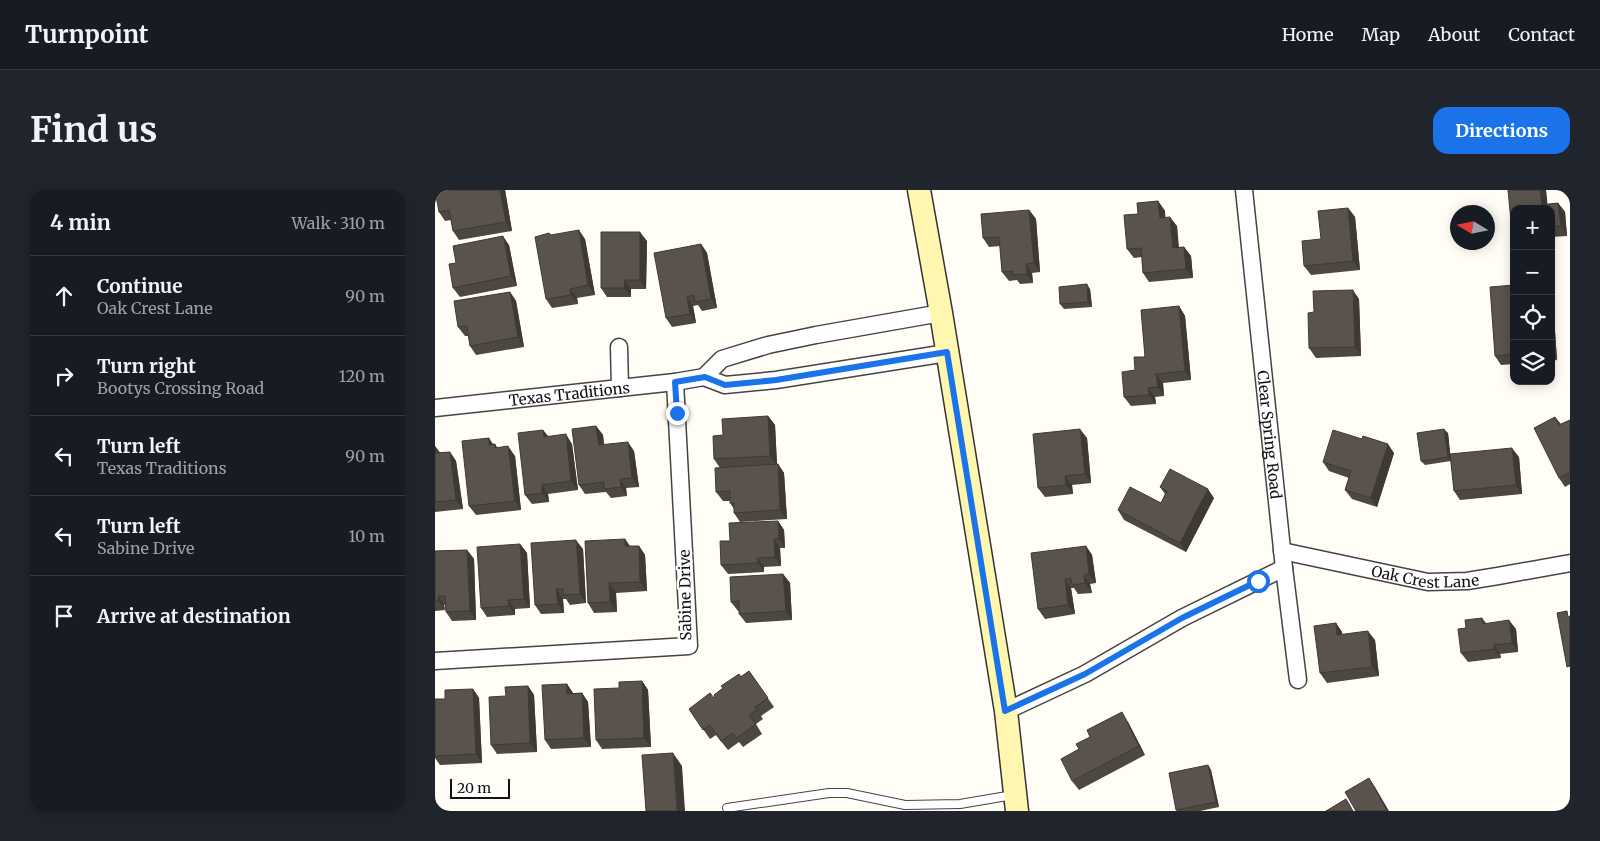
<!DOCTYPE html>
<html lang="en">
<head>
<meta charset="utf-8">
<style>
	body { margin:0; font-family:Merriweather,serif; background:#20242c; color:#f1f3f6 }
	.controls { position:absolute; right:15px; top:15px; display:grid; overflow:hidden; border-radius:10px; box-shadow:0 2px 12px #0003 }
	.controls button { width:45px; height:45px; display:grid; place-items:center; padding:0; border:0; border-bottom:1px solid #363941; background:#171b24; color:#f1f3f6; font:25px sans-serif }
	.compass { position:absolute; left:1015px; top:15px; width:45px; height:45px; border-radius:50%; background:#171b24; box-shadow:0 2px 12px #0003; rotate:280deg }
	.scale { position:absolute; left:15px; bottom:12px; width:60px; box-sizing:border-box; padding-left:5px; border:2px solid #111; border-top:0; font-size:14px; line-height:18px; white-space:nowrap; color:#111; -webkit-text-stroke:4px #fff; paint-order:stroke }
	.stop { position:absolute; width:15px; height:15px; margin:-11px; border:4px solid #1a73e8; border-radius:50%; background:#fff }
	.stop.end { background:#1a73e8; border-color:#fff; box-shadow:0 1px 5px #0008 }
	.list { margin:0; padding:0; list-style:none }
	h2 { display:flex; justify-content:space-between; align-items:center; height:65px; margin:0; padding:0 20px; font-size:21px }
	h2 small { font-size:16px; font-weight:400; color:#9ea1a6 }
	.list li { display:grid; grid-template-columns:32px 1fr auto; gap:15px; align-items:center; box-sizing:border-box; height:80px; padding:0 20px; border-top:1px solid #363941 }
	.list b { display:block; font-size:19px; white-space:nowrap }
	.list p { margin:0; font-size:16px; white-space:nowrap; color:#9ea1a6 }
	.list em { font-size:16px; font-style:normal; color:#9ea1a6 }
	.icon { flex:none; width:28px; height:28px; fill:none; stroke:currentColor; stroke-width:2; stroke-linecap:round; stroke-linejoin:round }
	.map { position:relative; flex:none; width:1135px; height:621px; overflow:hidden; border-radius:15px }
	header { display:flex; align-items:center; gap:30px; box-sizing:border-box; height:70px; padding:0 25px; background:#171b24; border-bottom:1px solid #363941 }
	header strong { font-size:24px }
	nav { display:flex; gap:28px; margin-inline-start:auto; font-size:18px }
	.intro { display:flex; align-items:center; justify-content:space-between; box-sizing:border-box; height:120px; padding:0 30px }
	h1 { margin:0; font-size:35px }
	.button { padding:12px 22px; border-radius:15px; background:#1a73e8; color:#fff; font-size:18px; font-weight:700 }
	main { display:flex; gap:30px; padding:0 30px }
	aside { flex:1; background:#171b24; border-radius:15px; box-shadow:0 2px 12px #0003 }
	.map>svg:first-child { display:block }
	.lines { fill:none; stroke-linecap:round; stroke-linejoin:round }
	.lane-casing { stroke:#444; stroke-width:10 }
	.street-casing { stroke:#444; stroke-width:19 }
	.secondary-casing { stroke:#333; stroke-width:25 }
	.lane { stroke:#fff; stroke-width:8 }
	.street { stroke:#fff; stroke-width:16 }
	.secondary { stroke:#fff6b0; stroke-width:22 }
	.wall { fill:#4d4742 }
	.shaded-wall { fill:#3f3936 }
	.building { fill:#5a524d; stroke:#3f3936 }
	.route { stroke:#1a73e8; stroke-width:6 }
	.labels { text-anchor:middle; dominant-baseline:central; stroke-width:5; stroke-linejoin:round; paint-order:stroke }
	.street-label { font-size:15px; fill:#111; stroke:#fff }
</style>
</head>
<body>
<header>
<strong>Turnpoint</strong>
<nav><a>Home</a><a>Map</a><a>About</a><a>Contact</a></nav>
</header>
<div class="intro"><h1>Find us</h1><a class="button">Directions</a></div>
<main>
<aside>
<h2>4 min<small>Walk · 310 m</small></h2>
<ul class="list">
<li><svg class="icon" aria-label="ahead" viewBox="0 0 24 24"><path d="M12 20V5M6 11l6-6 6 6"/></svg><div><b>Continue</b><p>Oak Crest Lane</p></div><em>90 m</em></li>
<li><svg class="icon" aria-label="right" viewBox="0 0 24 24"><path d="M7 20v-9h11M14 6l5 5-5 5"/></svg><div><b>Turn right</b><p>Bootys Crossing Road</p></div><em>120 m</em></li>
<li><svg class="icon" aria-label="left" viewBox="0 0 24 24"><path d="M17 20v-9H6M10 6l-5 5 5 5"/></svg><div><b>Turn left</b><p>Texas Traditions</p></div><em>90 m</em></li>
<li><svg class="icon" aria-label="left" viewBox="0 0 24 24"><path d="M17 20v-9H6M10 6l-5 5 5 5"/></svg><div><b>Turn left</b><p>Sabine Drive</p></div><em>10 m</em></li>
<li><svg class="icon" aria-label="arrive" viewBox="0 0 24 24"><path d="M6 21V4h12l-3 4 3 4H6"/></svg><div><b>Arrive at destination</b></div></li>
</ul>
</aside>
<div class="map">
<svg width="1135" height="621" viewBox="0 0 1135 621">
	<rect width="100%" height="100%" fill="#fffdf5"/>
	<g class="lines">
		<defs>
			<polyline id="lane" points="292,618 394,603 412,603 470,615 525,614 578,605"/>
			<g id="street">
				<path id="s1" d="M809,0L849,378L863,490"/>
				<polyline points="184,157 185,198"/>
				<polyline points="269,187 287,169 333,155 381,145 506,123"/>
				<path id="s2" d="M0,218L240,192L269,187L290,195L341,190L512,163"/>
				<path id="s3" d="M847,361L993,392L1032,391L1063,386L1135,373"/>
				<polyline points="0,471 254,456 240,192"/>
				<polyline points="571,521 650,484 747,428 849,378"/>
			</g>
			<polyline id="secondary" points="484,0 506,123 571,521 582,621"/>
		</defs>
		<use href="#lane" class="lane-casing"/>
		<use href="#street" class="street-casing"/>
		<use href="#secondary" class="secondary-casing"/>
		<use href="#lane" class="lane"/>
		<use href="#street" class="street"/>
		<use href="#secondary" class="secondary"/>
	</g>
	<g class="wall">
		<polygon points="70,0 77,41 24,50 18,41 16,30 10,31 4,22"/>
		<polygon points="1073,0 1111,0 1112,14 1123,13 1130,22 1132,46 1116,47 1116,19 1079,19 1079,44 1077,41"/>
		<polygon points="723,11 730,21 730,28 742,36 744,57 749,57 756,66 758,88 714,92 708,83 707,67 699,68 692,59 703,24"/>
		<polygon points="913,18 920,27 925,80 876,85 869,76 886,49"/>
		<polygon points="594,20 601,29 605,82 597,83 598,93 585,94 582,90 574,91 567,82 565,56 554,57 548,48"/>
		<polygon points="116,45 150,49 160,105 142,108 143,114 117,118 111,109"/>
		<polygon points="212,51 211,99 196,99 196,107 172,107 166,98"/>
		<polygon points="266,54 272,63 282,118 267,121 263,115 258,116 261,133 237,137 231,128"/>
		<polygon points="74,55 82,96 25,107 18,98"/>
		<polygon points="1079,95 1079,174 1066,175 1060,166"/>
		<polygon points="655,99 657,117 629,119 625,114"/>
		<polygon points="75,102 81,111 89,157 41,165 35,156 33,146 30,146 23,137"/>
		<polygon points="924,109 926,166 881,168 874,158 879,122"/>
		<polygon points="744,116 750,126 756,190 728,193 729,206 720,207 721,214 696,216 689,207 700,180"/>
		<polygon points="1116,123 1119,127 1122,170 1116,171"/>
		<polygon points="333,226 340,235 342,274 343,274 349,283 352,329 305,332 299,323 299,319 295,313 295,311 288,311 281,302 285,278 279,269 288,245"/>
		<polygon points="1120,227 1126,234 1135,230 1135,294 1130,297 1124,288"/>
		<polygon points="161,236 168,245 169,255 199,261 204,297 191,298 192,306 176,308 171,302 150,304 144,295"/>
		<polygon points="108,240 113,246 137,254 143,300 113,304 114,312 97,314 90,305"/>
		<polygon points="1013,243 1015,264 1084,267 1087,304 1025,310 1019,301 1016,271 990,275 986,271"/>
		<polygon points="652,248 656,293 637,295 638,304 610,307 603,298"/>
		<polygon points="58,254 60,254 62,258 80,266 86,320 41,325 34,316"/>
		<polygon points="0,256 5,263 15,262 21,271 28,319 0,322"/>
		<polygon points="959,263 942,317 917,309 910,300 914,288 894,281 888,272"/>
		<polygon points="725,297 779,308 751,362 689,330 683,320 726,313 730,304"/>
		<polygon points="343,331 349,340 350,358 345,358 346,376 329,377 329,382 293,384 286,375 295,351"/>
		<polygon points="190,349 195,356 204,356 210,365 212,401 181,403 182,422 159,423 153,413"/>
		<polygon points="85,354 92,363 95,418 80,419 80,425 52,427 46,418"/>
		<polygon points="651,356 657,365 661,393 655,394 657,403 643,404 639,398 636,398 640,424 610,429 603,419"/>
		<polygon points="148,359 151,413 135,415 131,409 128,409 129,423 106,424 100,415"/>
		<polygon points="32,360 39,369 41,430 17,431 11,422 10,415 9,415 10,420 0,421 0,361"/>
		<polygon points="348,384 355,393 357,430 311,433 304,424 304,421 303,421 296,412"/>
		<polygon points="1047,428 1051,433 1081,439 1083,462 1065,464 1066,468 1033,472 1026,463 1031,438"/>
		<polygon points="901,433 907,442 907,444 940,450 944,486 892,493 885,483"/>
		<polygon points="314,481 339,517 326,526 328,529 321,534 327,544 308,557 304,552 293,560 281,545 275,549 254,519 279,508 288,498"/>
		<polygon points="207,491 213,500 216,557 167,559 161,550 184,498"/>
		<polygon points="132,494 138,503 147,503 153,512 156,557 116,559 110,550"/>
		<polygon points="93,496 99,505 102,562 62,564 56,555 71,506"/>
		<polygon points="38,499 44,508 47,573 5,575 0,568 0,509 10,509"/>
		<polygon points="693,532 710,565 644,600 637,591 644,559"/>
		<polygon points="773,575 776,580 784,617 765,621 742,621 741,620"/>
	</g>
	<g class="shaded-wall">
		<polygon points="65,0 70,0 77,41 71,32"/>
		<polygon points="1105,0 1111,0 1113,19 1107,15"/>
		<polygon points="723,11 730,21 731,37 725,28"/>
		<polygon points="1123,13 1130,22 1132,46 1126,36"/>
		<polygon points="913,18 920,27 925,80 918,71"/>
		<polygon points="594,20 601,29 605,82 599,73"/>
		<polygon points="735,27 742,36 744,67 738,58"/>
		<polygon points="144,40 150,49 160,105 153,95"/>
		<polygon points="205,42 212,51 211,99 205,90"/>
		<polygon points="68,46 74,55 82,96 76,86"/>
		<polygon points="266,54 272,63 282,118 276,109"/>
		<polygon points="749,57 756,66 758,88 751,79"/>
		<polygon points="591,74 597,83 598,93 592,84"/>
		<polygon points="190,90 196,99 196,107 189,98"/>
		<polygon points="652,94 655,99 657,117 653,112"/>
		<polygon points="135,99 142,108 143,114 136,105"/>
		<polygon points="918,100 924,109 926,166 920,157"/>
		<polygon points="75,102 81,111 89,157 83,147"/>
		<polygon points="252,107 258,116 261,133 255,124"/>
		<polygon points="744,116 750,126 756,190 750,181"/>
		<polygon points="1116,123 1119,127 1122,170 1116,162"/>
		<polygon points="721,184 728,193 729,206 723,197"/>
		<polygon points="713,198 720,207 721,214 714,205"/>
		<polygon points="333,226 340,235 342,275 335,266"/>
		<polygon points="161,236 168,245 170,265 164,255"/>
		<polygon points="645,239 652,248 656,293 650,284"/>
		<polygon points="1009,239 1013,243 1016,271 1013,267"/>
		<polygon points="108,240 115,249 109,247"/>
		<polygon points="131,244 137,254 143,300 136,291"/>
		<polygon points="54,248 60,257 60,254 66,263 54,255"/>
		<polygon points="193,252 199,261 204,297 197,288"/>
		<polygon points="953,254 959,263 942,317 936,308"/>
		<polygon points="0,256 6,264 1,263"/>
		<polygon points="73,256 80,266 86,320 80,311"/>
		<polygon points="1077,258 1084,267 1087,304 1081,295"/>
		<polygon points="15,262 21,271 28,319 21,310"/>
		<polygon points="343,274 349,283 352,329 345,320"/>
		<polygon points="630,286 637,295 638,304 631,295"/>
		<polygon points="185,289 191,298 192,306 186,297"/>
		<polygon points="107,295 113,304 114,312 107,303"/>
		<polygon points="773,299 779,308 751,362 745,353"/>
		<polygon points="343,331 349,340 350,358 344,349"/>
		<polygon points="190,349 196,358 190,356"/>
		<polygon points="339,349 345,358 346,376 340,367"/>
		<polygon points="141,350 148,359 151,413 145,404"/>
		<polygon points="85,354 92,363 95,418 89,409"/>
		<polygon points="204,356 210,365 212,401 205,392"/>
		<polygon points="651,356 657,365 661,393 654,384"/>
		<polygon points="32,360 39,369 41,430 35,421"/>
		<polygon points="322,368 329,377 329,382 323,373"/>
		<polygon points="348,384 355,393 357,430 351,421"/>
		<polygon points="649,385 655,394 657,403 650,393"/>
		<polygon points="630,389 636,398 640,424 633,415"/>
		<polygon points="174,393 181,403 182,422 175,412"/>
		<polygon points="121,399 128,409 129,423 123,414"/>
		<polygon points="3,406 9,415 10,420 4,411"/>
		<polygon points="73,410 80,419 80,425 74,416"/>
		<polygon points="1074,430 1081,439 1083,462 1077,453"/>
		<polygon points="901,433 907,442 909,454 902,445"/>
		<polygon points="933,441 940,450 944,486 937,477"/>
		<polygon points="1059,455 1065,464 1066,468 1059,459"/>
		<polygon points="207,491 213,500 216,557 209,548"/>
		<polygon points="132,494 138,503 132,504"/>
		<polygon points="93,496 99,505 102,562 95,553"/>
		<polygon points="38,499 44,508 47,573 41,564"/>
		<polygon points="147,503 153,512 156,557 149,548"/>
		<polygon points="687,522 693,532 710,565 704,556"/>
		<polygon points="238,563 247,576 250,621 242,621"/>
		<polygon points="773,575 776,580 784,617 781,612"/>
		<polygon points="934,588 940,597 954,621 952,621"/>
	</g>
	<g class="building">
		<polygon points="0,0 65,0 71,32 18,41 14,20 4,22"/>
		<polygon points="1073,0 1105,0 1107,15 1123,13 1126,36 1116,37 1116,19 1079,19 1079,41 1077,41"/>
		<polygon points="723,11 725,28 735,27 738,58 749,57 751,79 708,83 706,58 692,59 689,25 703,24 702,13"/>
		<polygon points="913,18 918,71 869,76 867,51 886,49 883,21"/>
		<polygon points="594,20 599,73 591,74 592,84 578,85 578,81 567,82 564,47 548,48 546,24"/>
		<polygon points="144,40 153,95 135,99 136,105 111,109 100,47 114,43 116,45"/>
		<polygon points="166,42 205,42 205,90 190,90 189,98 166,98"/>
		<polygon points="68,46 76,86 18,98 14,74 21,73 18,56"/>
		<polygon points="266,54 276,109 260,112 259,105 252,107 255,124 231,128 219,63"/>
		<polygon points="652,94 653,112 625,114 624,97"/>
		<polygon points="1079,95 1079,164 1060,166 1055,97"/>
		<polygon points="918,100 920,157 874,158 873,123 879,122 878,101"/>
		<polygon points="75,102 83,147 35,156 32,136 23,137 19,111"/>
		<polygon points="744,116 750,181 721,184 723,197 713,198 714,205 689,207 687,182 700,180 699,167 710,167 706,120"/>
		<polygon points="333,226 335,266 279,269 278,246 288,245 287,229"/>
		<polygon points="1120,227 1124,235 1135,230 1135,282 1124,288 1099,238"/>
		<polygon points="161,236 164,255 193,252 197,288 185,289 186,297 169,299 169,292 144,295 137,239"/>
		<polygon points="645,239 650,284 630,286 631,295 603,298 598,244"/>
		<polygon points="1009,239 1013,267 986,271 982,243"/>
		<polygon points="108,240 109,247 131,244 136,291 107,295 107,303 90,305 83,243"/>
		<polygon points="898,240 927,249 928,246 953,254 936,308 910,300 916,281 888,272"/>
		<polygon points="54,248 54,255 60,254 60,258 73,256 80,311 34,316 27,251"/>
		<polygon points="1077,258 1081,295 1019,301 1015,264"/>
		<polygon points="0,260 1,263 15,262 21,310 0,312"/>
		<polygon points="343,274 345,320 299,323 299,313 295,313 295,301 281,302 280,278"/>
		<polygon points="735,279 773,299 745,353 683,320 695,297 726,313 732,301 725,297"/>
		<polygon points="343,331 344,349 339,349 340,367 322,368 323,373 286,375 285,351 295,351 294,333"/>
		<polygon points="190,349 190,356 204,356 205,392 174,393 175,412 153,413 150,351"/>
		<polygon points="141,350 145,404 128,405 128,399 121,399 123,414 100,415 96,353"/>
		<polygon points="85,354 89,409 73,410 74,416 46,418 42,357"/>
		<polygon points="651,356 654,384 649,385 650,393 637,395 636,388 630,389 633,415 603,419 596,363"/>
		<polygon points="32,360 35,421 11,422 10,406 3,406 4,411 0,411 0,361"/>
		<polygon points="348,384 351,421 304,424 304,411 296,412 295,387"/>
		<polygon points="1132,421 1133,427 1135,426 1135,476 1132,477 1122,423"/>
		<polygon points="1047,428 1048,434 1074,430 1077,453 1059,455 1059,459 1026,463 1023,439 1031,438 1030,430"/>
		<polygon points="901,433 902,445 933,441 937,477 885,483 879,436"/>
		<polygon points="314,481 333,508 320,517 322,520 314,525 321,534 302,548 298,543 286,551 275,535 268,540 254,519 275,503 279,508 280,507 279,505 288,498 286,496 304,484 306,487"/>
		<polygon points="207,491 209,548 161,550 159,499 184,498 184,492"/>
		<polygon points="132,494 132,504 147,503 149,548 110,550 107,495"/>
		<polygon points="93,496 95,553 56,555 54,507 71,506 70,497"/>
		<polygon points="38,499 41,564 0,566 0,509 10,509 10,500"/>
		<polygon points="687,522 704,556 637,591 626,569 644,559 641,554 655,547 652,540"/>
		<polygon points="238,563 242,621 211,621 207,565"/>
		<polygon points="773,575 781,612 741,620 734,583"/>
		<polygon points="934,588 952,621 921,621 910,602"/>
		<polygon points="911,609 918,621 891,621"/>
	</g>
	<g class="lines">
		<polyline class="route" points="242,223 240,192 270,187 290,195 341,190 512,162 570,521 650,484 747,428 823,391"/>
	</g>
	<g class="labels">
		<g class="street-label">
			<text stroke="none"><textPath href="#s2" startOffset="135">Texas Traditions</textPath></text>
			<text stroke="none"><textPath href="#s1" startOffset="246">Clear Spring Road</textPath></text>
			<text stroke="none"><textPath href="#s3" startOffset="146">Oak Crest Lane</textPath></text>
			<text transform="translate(250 405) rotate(-91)">Sabine Drive</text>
		</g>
	</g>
</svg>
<div class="controls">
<button>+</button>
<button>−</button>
<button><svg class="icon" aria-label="locate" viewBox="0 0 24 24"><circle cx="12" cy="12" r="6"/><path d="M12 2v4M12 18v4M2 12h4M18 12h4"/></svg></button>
<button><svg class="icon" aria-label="layers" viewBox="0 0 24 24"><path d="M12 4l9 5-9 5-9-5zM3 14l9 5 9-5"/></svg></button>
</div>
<svg class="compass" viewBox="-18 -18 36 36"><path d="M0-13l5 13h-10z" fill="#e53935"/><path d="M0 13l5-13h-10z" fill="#9ea1a6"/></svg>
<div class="scale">20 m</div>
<div class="stop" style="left:823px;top:391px"></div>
<div class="stop end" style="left:242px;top:223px"></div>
</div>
</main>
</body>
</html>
